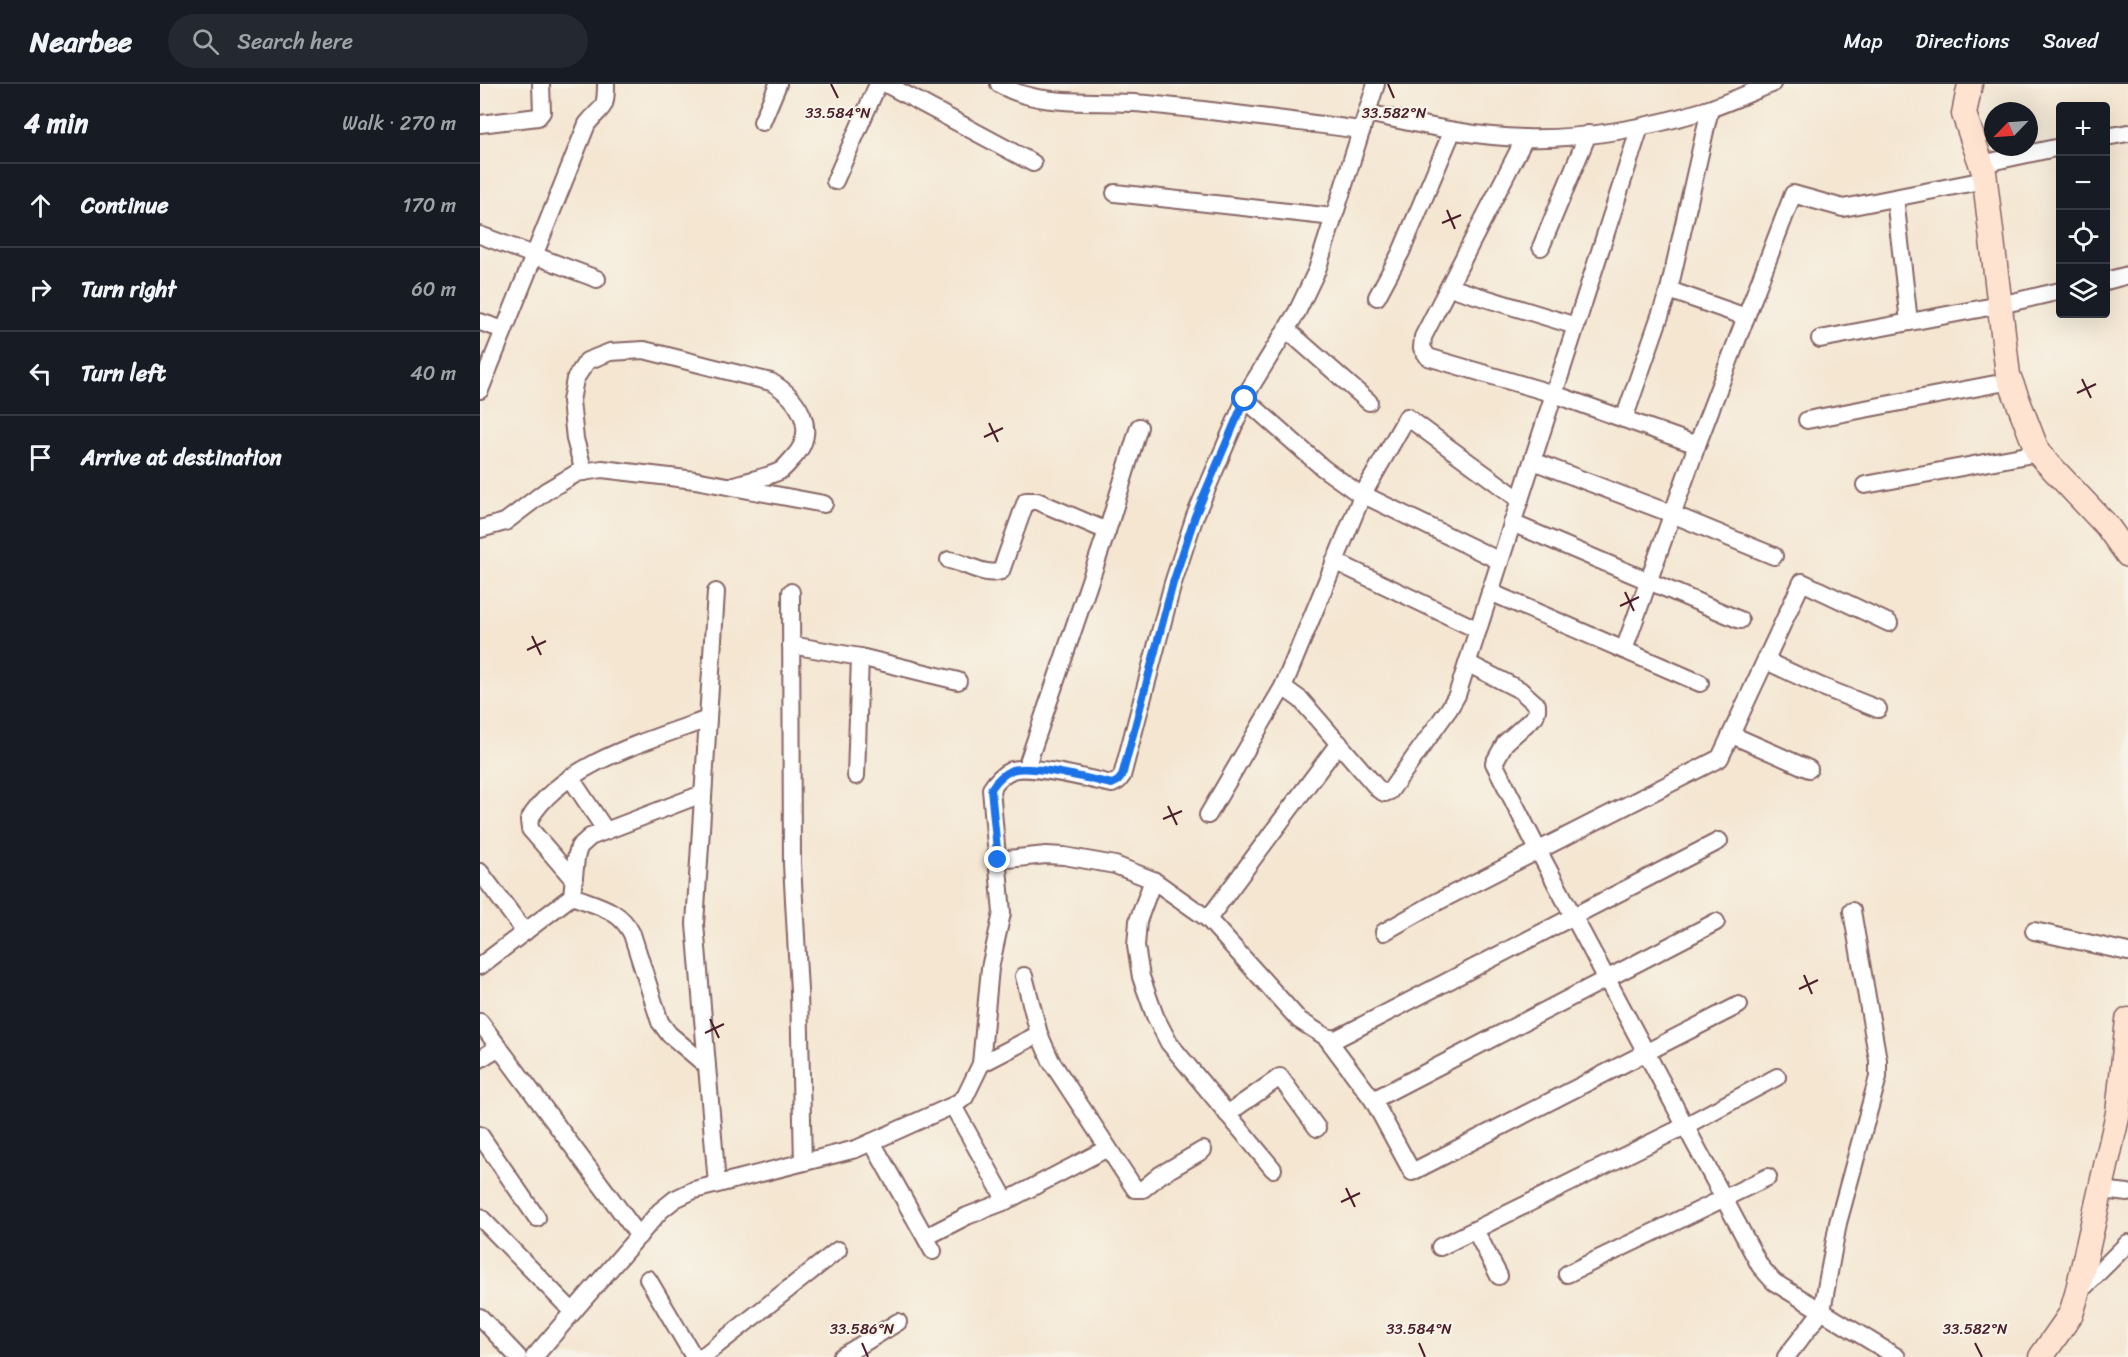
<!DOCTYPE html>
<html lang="en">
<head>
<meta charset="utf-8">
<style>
	body { margin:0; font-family:Sriracha,sans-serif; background:#242831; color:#f1f3f6 }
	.controls { position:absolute; right:18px; top:18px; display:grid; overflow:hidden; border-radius:6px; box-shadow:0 6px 24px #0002 }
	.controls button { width:54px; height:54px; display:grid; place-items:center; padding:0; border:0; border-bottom:2px solid #363941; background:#171b24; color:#f1f3f6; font:30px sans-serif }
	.compass { position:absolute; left:1504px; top:18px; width:54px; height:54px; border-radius:50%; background:#171b24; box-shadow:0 6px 24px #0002; rotate:245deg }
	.stop { position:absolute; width:18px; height:18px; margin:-14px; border:4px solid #1a73e8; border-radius:50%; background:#fff }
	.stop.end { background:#1a73e8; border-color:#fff; box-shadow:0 2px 6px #0008 }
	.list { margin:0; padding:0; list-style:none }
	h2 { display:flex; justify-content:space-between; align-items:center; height:78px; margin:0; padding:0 24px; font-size:26px }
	h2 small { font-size:20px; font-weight:400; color:#9ea1a6 }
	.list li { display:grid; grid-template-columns:39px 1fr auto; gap:18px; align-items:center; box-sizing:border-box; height:84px; padding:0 24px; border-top:2px solid #363941 }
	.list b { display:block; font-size:22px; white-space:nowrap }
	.list em { font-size:20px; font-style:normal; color:#9ea1a6 }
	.icon { flex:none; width:33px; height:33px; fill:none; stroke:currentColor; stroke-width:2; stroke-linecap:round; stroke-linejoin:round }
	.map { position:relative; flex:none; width:1648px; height:1273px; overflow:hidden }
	header { display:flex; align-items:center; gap:36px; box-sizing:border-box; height:84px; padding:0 30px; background:#171b24; border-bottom:2px solid #363941 }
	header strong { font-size:28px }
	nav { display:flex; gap:33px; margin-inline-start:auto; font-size:21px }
	.search { width:420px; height:54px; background:#242831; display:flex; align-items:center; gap:15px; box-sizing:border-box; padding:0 21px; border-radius:33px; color:#9ea1a6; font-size:22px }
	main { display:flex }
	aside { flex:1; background:#171b24 }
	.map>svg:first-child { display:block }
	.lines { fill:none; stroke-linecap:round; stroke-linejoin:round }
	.street-casing { stroke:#866565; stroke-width:20 }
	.secondary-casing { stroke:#866565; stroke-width:27 }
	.street { stroke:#fff; stroke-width:16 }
	.secondary { stroke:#fee3d1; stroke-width:24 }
	.route { stroke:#1a73e8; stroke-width:8 }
	.ticks { fill:none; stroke:#4a1f2b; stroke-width:2 }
	.ticks-label { font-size:15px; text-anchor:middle; fill:#4a1f2b; stroke:#f7f3e8; stroke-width:4.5; stroke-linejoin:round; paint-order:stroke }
</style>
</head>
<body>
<header>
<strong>Nearbee</strong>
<div class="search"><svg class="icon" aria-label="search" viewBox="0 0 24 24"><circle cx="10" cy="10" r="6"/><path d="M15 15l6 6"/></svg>Search here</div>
<nav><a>Map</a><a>Directions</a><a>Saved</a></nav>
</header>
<main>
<aside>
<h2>4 min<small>Walk · 270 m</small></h2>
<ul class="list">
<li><svg class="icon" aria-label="ahead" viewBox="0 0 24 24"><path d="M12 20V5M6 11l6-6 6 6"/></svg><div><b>Continue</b></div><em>170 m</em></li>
<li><svg class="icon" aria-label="right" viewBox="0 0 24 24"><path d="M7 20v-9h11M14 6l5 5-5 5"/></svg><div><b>Turn right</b></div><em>60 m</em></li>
<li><svg class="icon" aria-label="left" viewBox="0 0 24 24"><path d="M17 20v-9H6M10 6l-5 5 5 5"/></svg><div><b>Turn left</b></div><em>40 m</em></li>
<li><svg class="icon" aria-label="arrive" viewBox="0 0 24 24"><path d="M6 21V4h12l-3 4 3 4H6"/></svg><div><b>Arrive at destination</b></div></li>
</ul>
</aside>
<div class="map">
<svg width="1648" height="1273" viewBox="0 0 1648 1273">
	<rect width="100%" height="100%" fill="#f7f3e8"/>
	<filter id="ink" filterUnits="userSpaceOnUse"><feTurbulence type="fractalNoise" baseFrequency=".0167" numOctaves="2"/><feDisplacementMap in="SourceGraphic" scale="12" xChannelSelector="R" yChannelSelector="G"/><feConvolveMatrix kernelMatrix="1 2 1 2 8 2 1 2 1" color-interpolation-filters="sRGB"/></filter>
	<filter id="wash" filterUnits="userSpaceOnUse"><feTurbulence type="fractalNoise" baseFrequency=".008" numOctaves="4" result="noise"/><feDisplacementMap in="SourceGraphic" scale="24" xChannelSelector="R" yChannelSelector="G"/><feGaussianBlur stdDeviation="1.35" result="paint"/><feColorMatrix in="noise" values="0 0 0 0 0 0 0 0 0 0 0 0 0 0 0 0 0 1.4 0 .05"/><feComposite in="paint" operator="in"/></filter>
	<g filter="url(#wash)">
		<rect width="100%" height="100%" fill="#f4e6d1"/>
	</g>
	<g filter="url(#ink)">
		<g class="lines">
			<defs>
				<g id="street">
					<polyline points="406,0 553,79"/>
					<path d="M519,0C560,25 621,15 667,20C739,27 810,37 882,46"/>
					<path d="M887,29C939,40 991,53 1044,54C1103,56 1172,43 1229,25C1250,18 1271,8 1292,0"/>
					<polyline points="282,38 298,0"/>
					<polyline points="0,40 58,33 62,28 61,0"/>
					<polyline points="1626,53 1648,49"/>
					<polyline points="1045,54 943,253 942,264 948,273 1074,310 1217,361"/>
					<polyline points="1501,80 1580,63"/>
					<polyline points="355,97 398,0"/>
					<polyline points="635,109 854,133"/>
					<polyline points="1415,114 1429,238"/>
					<polyline points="0,151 117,195"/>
					<polyline points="1061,163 1108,50"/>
					<polyline points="1626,197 1648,191"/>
					<polyline points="969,203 1096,242"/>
					<polyline points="1189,206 1266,233"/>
					<polyline points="897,213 921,168 972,48"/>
					<polyline points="0,238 24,246"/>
					<polyline points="806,245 889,318"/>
					<polyline points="1340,255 1520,221 1580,207"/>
					<path d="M0,306L107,40C122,21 126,28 126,0"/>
					<polyline points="765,315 843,384 882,412 927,333 1040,416"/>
					<polyline points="1144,335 1189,206 1230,25"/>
					<polyline points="1327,336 1531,297"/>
					<polyline points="1053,377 1192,430 1294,472"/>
					<path d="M104,388L95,355L91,317L95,295L107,277L130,268L164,266L291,298C318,314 340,346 313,374C309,378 305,384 300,387C285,394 266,397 251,402"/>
					<polyline points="1385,401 1558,369"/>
					<polyline points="1032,439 1260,536"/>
					<polyline points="0,445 25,438 66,407 97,389 122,385 215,396 344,420"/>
					<path d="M469,476C487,479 504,493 521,487L546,417H557L627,447"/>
					<polyline points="854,477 998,546"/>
					<polyline points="236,508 215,840 237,1100"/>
					<polyline points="311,508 312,780 319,907 323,1078"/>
					<polyline points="1010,508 1220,599"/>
					<polyline points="311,561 380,573 478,597"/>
					<polyline points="1144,566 1217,361 1313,110 1363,124 1505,96"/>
					<polyline points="1286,577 1340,602 1398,625"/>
					<polyline points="987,579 1040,606 1057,621 1057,626 1055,632 1025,659 1014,679 1058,766 1280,1182 1294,1198 1417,1273"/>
					<polyline points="803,603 821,616 899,706 905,709 910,707 969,625 977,611 1160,43"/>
					<polyline points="1252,651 1329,685"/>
					<polyline points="546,684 630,438 659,343"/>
					<polyline points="376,692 380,573"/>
					<polyline points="90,693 126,747"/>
					<polyline points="728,731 803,603 882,412 888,413 1020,477"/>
					<polyline points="518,776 566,771 584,772 635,781 673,796 728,835 819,936 846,953 856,955 1239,757"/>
					<polyline points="0,788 45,848"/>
					<path d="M94,796L50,745L49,736C81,680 170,656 228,635"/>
					<polyline points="673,796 658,837 656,862 661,893 675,932 689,959 793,1085"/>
					<path d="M92,812C117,822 140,825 152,850L180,938L189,950L227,982"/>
					<polyline points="728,835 859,659"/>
					<polyline points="1554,847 1648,868"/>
					<polyline points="904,848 955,819 1240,674 1322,498 1409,539"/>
					<polyline points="0,882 92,812 96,774 99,763 110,753 222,710"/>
					<polyline points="544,892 559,950 571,977 655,1105 663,1105 680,1091 723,1066"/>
					<polyline points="0,938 159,1152"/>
					<polyline points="846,953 893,1016 932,1088 1259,921"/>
					<polyline points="0,975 19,963"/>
					<polyline points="501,980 559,950"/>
					<polyline points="893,1016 1236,838"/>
					<polyline points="473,1022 526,1117"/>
					<polyline points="747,1030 800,993 837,1044"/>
					<polyline points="0,1051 57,1134"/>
					<polyline points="392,1058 453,1167"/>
					<polyline points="1621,1106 1648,1109"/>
					<polyline points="0,1133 93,1228"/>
					<polyline points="995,1146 1019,1192"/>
					<polyline points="446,1153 487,1132 526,1117 628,1064"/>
					<polyline points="960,1163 1205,1042 1297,993"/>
					<polyline points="1087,1190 1288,1093"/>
					<polyline points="168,1195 214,1273"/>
					<polyline points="1598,1209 1648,1159"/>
					<polyline points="0,1233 38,1273"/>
					<path d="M54,1273L180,1127L195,1115L214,1106L376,1065L476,1020L485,1013L501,980L510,884L522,829L511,705C516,697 523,690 532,686C552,680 609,695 632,700L638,697L642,692L693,499L715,432L770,304L817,228L837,186L896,0"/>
					<polyline points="222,1273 358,1166"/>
					<polyline points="361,1273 418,1238"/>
					<polyline points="1306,1273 1342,1227 1358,1139 1398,993 1398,976 1372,827"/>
				</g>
				<g id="secondary">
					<polyline points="1490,0 1484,30 1504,88 1528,291 1558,369 1627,442 1648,471"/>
					<polyline points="1561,1273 1591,1230 1597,1210 1638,1029 1648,936"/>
				</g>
			</defs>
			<use href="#street" class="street-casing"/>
			<use href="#secondary" class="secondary-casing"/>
			<use href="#street" class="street"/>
			<use href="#secondary" class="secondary"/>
		</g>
	</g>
	<g class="lines" filter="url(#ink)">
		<path class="route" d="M518,776L511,705C516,697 523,690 532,686C552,680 609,695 632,700L638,697L642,692L693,499L715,432L765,315"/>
	</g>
	<path class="ticks" d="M351,0L358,14M908,0L914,14M967,126L975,145M962,139L981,131M1602,295L1611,314M1597,309L1616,300M509,339L518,358M504,353L523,344M1145,508L1154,527M1140,522L1159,513M52,552L61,571M47,566L66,557M688,722L697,741M683,735L702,727M1324,891L1332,910M1319,905L1338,896M230,935L239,954M225,949L244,940M866,1104L875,1123M861,1118L880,1109M382,1259L388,1273M939,1259L945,1273M1495,1259L1502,1273"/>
	<g class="ticks-label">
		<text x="358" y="34">33.584°N</text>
		<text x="914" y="34">33.582°N</text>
		<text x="382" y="1250">33.586°N</text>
		<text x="939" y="1250">33.584°N</text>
		<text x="1495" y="1250">33.582°N</text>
	</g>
</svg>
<div class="controls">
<button>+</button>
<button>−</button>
<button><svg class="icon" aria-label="locate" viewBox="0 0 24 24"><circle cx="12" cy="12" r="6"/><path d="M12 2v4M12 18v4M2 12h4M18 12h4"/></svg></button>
<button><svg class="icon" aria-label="layers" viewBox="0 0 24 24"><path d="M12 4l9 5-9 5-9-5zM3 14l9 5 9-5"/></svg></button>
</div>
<svg class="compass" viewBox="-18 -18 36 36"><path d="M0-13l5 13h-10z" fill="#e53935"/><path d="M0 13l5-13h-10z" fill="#9ea1a6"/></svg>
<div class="stop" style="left:765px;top:315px"></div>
<div class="stop end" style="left:518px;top:776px"></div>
</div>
</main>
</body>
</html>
